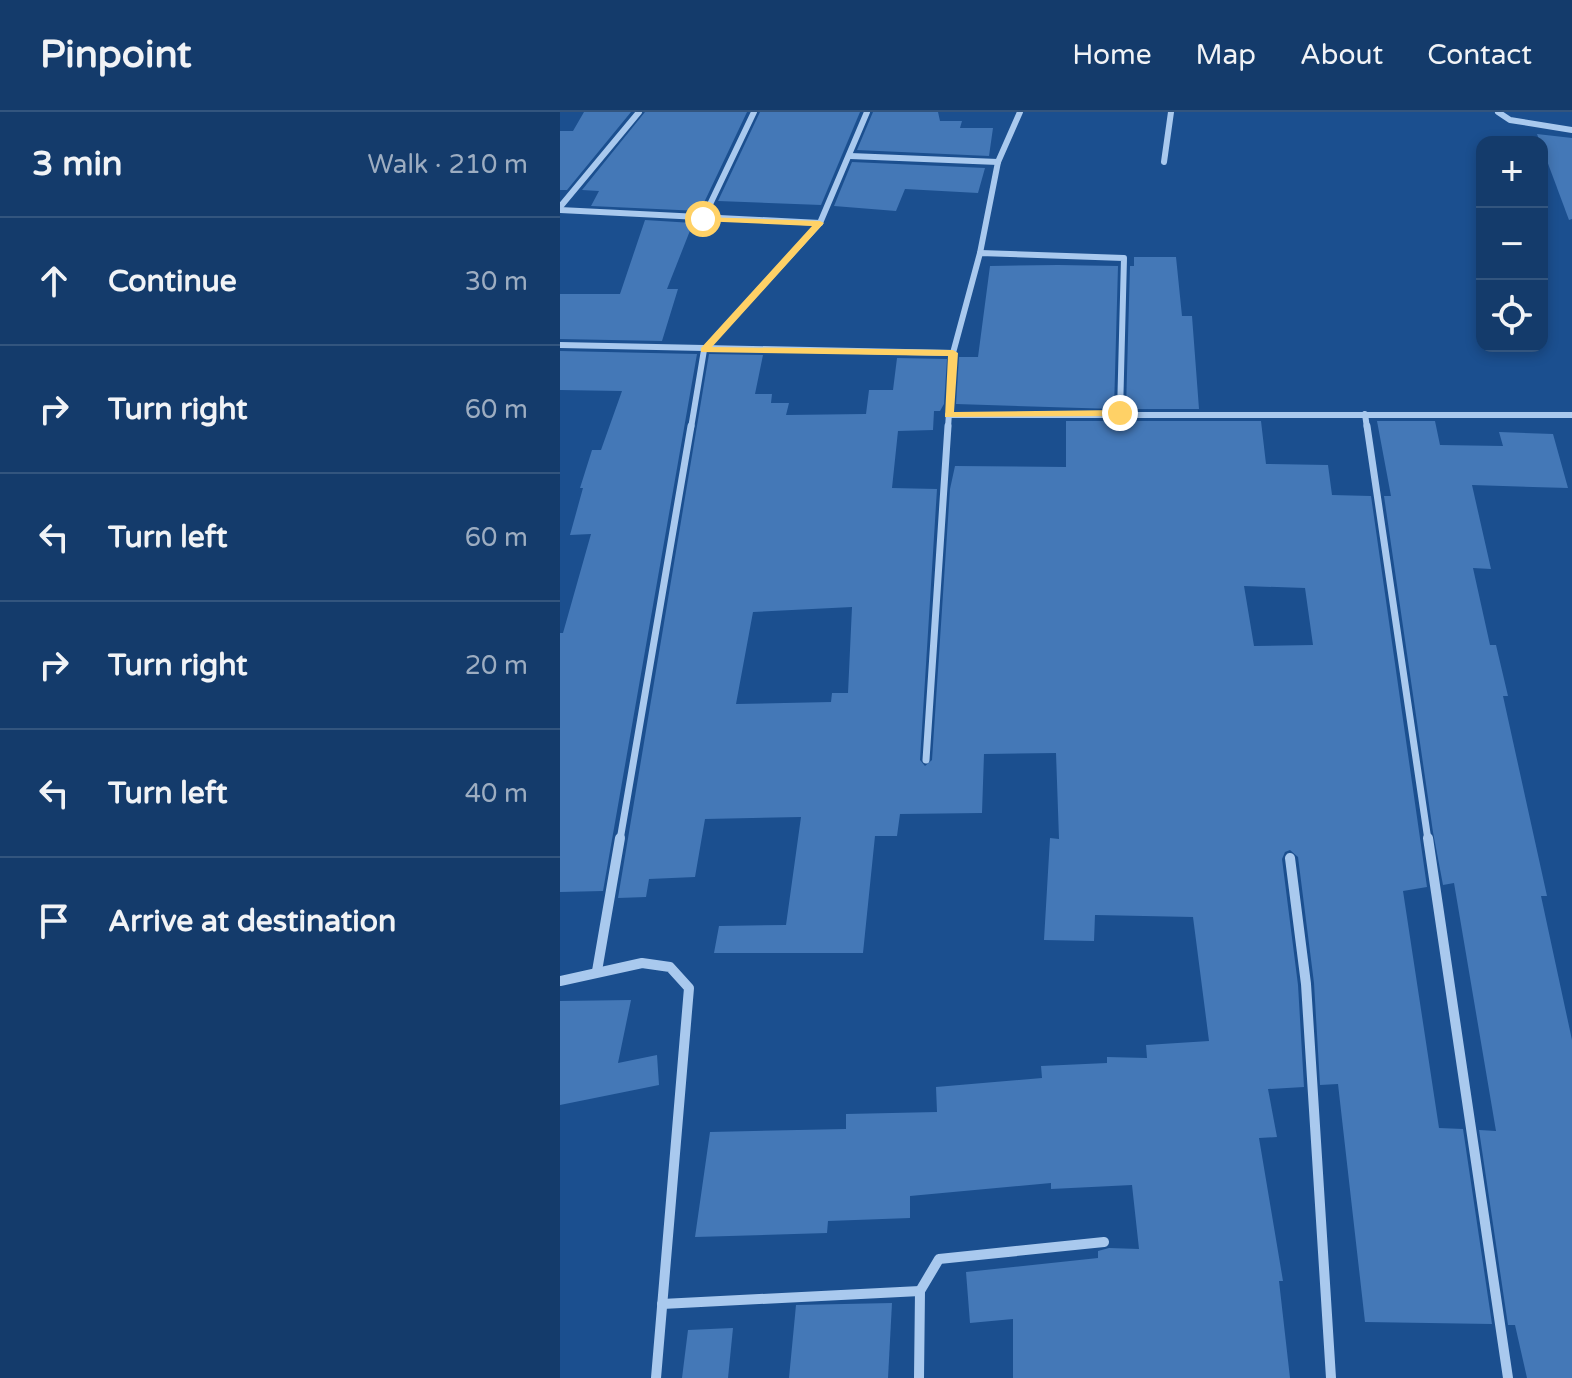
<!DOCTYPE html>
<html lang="en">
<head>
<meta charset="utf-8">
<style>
	body { margin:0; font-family:"Varela Round",sans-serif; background:#1d4271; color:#f1f3f6 }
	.controls { position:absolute; right:24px; top:24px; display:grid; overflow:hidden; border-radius:16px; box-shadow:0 4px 12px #0003 }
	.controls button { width:72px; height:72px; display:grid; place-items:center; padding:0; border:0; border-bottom:2px solid #33557e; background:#143b6b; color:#f1f3f6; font:40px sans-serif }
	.stop { position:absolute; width:24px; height:24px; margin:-18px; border:6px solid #ffd166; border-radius:50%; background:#fff }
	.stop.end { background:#ffd166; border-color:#fff; box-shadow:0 2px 8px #0008 }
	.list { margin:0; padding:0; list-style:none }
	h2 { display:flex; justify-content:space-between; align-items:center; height:104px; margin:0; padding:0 32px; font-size:34px }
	h2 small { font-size:26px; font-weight:400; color:#9dadc1 }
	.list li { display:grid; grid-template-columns:52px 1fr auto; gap:24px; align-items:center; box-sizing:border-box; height:128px; padding:0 32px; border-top:2px solid #33557e }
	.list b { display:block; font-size:30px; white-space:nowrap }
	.list em { font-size:26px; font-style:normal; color:#9dadc1 }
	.icon { flex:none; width:44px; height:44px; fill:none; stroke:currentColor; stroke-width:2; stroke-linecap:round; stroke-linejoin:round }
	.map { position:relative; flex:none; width:1012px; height:1266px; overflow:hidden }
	header { display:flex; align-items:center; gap:48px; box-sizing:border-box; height:112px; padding:0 40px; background:#143b6b; border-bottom:2px solid #33557e }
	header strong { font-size:38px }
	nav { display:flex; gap:44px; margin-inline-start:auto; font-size:28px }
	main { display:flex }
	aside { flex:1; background:#143b6b }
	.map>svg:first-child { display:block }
	.building { fill:#4478b7; fill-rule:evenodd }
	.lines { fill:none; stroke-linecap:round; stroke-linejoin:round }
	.street-far2 { stroke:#a9c9ee; stroke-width:6 }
	.street-far1 { stroke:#a9c9ee; stroke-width:7 }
	.street { stroke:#a9c9ee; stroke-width:10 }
	.route { fill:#ffd166 }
</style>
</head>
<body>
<header>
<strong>Pinpoint</strong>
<nav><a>Home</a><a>Map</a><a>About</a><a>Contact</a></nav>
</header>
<main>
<aside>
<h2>3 min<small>Walk · 210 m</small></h2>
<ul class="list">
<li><svg class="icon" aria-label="ahead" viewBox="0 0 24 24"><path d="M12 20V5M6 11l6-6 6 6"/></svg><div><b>Continue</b></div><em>30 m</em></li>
<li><svg class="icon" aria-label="right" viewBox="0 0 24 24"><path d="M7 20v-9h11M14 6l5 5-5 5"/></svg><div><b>Turn right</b></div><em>60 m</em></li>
<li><svg class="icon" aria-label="left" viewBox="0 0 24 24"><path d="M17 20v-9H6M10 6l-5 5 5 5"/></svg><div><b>Turn left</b></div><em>60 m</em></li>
<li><svg class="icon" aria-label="right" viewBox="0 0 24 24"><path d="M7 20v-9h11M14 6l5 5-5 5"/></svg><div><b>Turn right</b></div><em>20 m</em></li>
<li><svg class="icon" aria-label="left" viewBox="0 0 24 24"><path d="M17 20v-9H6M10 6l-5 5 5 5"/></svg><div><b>Turn left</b></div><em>40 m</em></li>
<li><svg class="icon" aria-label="arrive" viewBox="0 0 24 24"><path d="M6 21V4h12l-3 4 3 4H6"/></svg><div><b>Arrive at destination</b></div></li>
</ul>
</aside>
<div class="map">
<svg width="1012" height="1266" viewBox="0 0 1012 1266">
	<rect width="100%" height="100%" fill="#1b4f8f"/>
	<g class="building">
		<polygon points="24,0 71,0 7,78 0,78 0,19 13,19"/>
		<polygon points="85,0 187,0 140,99 31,94 39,79 22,78"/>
		<polygon points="200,0 300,0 261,93 158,89"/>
		<polygon points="313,0 378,0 380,9 402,9 400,16 433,16 429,44 297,38"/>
		<polygon points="977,22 1012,26 1012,107 1009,108"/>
		<polygon points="292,50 425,56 418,81 345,77 336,99 274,94"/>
		<polygon points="85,108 133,111 107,177 118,177 102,229 0,227 0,182 60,182"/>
		<polygon points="574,145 616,145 622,204 632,204 639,297 566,297 570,154 574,154"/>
		<polygon points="498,153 558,154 554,297 396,292 399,245 418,245 430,154"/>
		<polygon points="0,239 137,242 43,779 0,780 0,521 3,521 31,422 10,423 23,376 20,376 32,338 41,338 62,279 0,278"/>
		<path d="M149,242L203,243L195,282H212L211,291H229L226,303L306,302L309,278H333L337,246L387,247L384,292L380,299H374L373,318L338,319L332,376L377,377L360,648L365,654L372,648L390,377L395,354L506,355V309H701L706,352L768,353L772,383L811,384L867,775L843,779L879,1016L903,1017L932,1212L805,1210L778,972L760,973L754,871L738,745L730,738L725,740L722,747L738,873L744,975L708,977L717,1025L699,1026L723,1169H719L730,1266H453V1207L410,1211L406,1160L538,1146V1139L549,1136L579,1137L572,1073L491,1077V1071L350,1084V1106L268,1109L267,1121L135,1125L150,1020L286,1017V1002L377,1000L376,975L482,966L481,954L547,951V945L587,946L586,933L649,929L633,805L535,803L534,829L484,828L490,726L499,727L496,641L424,642L422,701L340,702L337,724H315L303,841H154L159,814L226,813L241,705L145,707L135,765L89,767L86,785L58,786ZM684,474L745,476L753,533L694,534ZM292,495L288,581H272L271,590L176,592L193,500Z"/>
		<polygon points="817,309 875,309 880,333 943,334 939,320 993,322 1008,376 912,373 931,457 913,456 930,533 936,533 948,584 943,584 987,784 981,784 1012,928 1012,1266 967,1266 955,1213 948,1213 919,1018 936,1019 894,771 883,773 873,720 824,384 831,384"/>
		<polygon points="71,888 58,951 97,943 99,973 0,993 0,889"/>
		<polygon points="332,1191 328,1266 229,1266 236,1193"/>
		<polygon points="173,1216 168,1266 122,1266 128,1218"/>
	</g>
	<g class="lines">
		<g class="street-far2">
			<polyline points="938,0 950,8 1012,18"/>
			<polyline points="290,44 438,50"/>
			<polyline points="604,50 611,0"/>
			<polyline points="0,95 79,0"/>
			<polyline points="0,98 260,111"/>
			<polyline points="143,107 194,0"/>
			<polyline points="420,141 438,50 460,0"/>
			<polyline points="0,233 393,241"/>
			<polyline points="805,302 807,316"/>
			<polyline points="388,303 1012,303"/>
			<polyline points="131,316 144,238 260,111 307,0"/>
			<polyline points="388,316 393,241 420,141 564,146 560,301"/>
		</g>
		<g class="street-far1">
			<polyline points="807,314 868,728"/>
			<polyline points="366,648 388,314"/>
			<polyline points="60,728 131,314"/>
		</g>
		<g class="street">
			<polyline points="868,726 948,1266"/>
			<polyline points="730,746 746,872 771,1266"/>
			<polyline points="37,859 60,726"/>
			<polyline points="0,869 82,851 110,855 129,876 96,1266"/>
			<polyline points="102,1192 360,1179"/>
			<polyline points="359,1266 360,1179 379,1147 544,1130"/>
		</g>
	</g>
	<polygon class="route" points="143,105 260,109 264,111 152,235 393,238 398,241 394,300 560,298 565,301 560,304 385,305 388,244 141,240 141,236 252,114 140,109"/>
</svg>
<div class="controls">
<button>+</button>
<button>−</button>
<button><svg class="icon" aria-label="locate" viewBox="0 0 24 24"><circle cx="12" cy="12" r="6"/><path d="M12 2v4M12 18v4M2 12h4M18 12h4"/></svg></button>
</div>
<div class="stop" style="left:143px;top:107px"></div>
<div class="stop end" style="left:560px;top:301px"></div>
</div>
</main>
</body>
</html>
